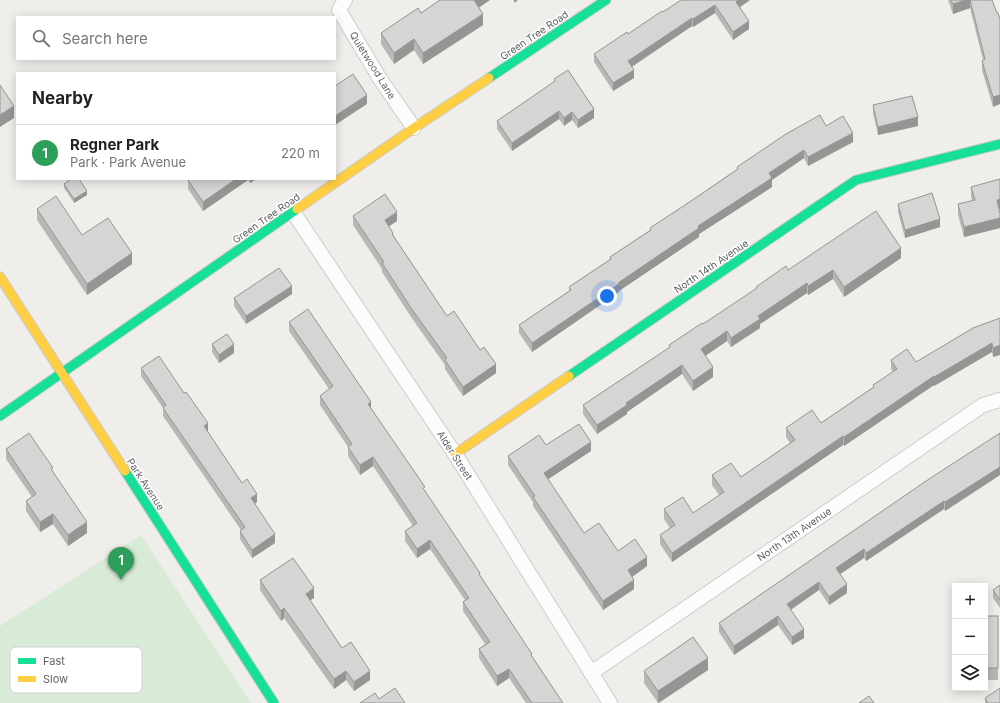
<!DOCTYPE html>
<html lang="en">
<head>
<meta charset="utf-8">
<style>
	body { margin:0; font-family:Inter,sans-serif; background:#f2f2f2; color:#222 }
	.controls { position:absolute; right:12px; bottom:12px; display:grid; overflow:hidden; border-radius:0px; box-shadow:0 2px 10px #0003 }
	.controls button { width:36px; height:36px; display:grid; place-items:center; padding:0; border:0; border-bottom:1px solid #e0e0e0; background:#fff; color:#222; font:20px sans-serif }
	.you { position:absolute; left:607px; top:296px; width:14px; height:14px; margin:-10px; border:3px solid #fff; border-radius:50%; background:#1a73e8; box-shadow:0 0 0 6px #1a73e833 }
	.badge { display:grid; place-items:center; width:26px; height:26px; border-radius:50%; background:#919496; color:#fff; font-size:13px; font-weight:700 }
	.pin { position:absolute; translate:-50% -33px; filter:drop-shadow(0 1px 2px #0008) }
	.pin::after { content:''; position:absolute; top:21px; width:14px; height:12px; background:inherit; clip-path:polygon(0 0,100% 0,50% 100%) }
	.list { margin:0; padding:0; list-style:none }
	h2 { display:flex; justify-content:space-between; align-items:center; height:52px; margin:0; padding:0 16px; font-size:17px }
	h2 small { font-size:13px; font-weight:400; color:#767676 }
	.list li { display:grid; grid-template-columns:26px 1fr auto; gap:12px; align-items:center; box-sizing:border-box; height:56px; padding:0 16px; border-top:1px solid #e0e0e0 }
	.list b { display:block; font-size:15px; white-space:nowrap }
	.list p { margin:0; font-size:13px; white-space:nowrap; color:#767676 }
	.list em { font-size:13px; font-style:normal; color:#767676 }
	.icon { flex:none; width:22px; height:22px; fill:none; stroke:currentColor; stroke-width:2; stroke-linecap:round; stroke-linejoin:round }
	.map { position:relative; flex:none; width:1000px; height:703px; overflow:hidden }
	.search { position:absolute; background:#fff; box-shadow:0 2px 10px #0003; left:16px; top:16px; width:320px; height:44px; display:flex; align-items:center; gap:10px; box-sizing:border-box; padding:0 14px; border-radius:0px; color:#767676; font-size:15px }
	.panel { position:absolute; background:#fff; box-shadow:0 2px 10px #0003; left:16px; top:72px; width:320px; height:108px; border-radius:0px }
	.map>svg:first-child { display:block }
	.green { fill:#d8ebd6 }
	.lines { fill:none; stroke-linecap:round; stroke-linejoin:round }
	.street-casing { stroke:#cbcccc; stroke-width:16 }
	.fast-casing { stroke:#cacacb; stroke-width:11 }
	.slow-casing { stroke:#cacacb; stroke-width:11 }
	.street { stroke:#fdfcfc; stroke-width:14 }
	.fast { stroke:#16e098; stroke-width:9 }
	.slow { stroke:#ffcf43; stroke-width:9 }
	.wall { fill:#b8b7b5 }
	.shaded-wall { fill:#969594 }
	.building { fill:#d6d5d3; stroke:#969594 }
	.labels { text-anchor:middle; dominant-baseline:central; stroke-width:3; stroke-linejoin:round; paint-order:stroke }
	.street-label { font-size:10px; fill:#5f6368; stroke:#fff }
	.key { fill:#fff; stroke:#cfd0d2; stroke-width:1 }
	.key-label { font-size:11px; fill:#5f6368 }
</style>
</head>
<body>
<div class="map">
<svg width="1000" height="703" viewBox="0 0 1000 703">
	<rect width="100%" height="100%" fill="#efeeea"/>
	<polygon class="green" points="141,535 251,703 0,703 0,626"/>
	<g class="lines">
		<defs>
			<g id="street">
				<polyline points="345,0 339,10 380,79 414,128"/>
				<polyline points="293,212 455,454 610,703"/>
				<polyline points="591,673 983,405 1000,400"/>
			</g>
			<g id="fast">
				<polyline points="489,78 606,0"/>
				<polyline points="569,376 856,180 1000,144"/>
				<polyline points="0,416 297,209"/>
				<polyline points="125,471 274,703"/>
			</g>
			<g id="slow">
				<polyline points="297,209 414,128 489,78"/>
				<polyline points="0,277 125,471"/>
				<polyline points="455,454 569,376"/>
			</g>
		</defs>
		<use href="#street" class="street-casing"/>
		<use href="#fast" class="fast-casing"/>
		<use href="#slow" class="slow-casing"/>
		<use href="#street" class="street"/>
		<use href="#fast" class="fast"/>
		<use href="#slow" class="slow"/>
	</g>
	<g class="wall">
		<polygon points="440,0 490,0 479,7 483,25 423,64 414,50 394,64 381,44 381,33 421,13"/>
		<polygon points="681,0 750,0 740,7 749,29 733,40 715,13 693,27 692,26 632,67 634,78 613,91 594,62 594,54 628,34"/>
		<polygon points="948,0 992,0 997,13 993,107 982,70 982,61 983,60 970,8 953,14"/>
		<polygon points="554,79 594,118 578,128 572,120 564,126 559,119 512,151 497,129 497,121 554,82"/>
		<polygon points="873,105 918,126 878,135 873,113"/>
		<polygon points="826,126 853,142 808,166 804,158 772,180 772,187 699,234 699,237 619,291 619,292 532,352 519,333 519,325 569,291 569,287 610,259 610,257 650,230 650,228 691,201 737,169 737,167"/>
		<polygon points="190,179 256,179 250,183 248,180 203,211 188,189 188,180"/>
		<polygon points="64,184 87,195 74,203 64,188"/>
		<polygon points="971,187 999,210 1000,214 1000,228 964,237 958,215 958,204 972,201 971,197"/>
		<polygon points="898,204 940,227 905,238 898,212"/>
		<polygon points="37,209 82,235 132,264 87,295 37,220"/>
		<polygon points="353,216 397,221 389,226 393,235 447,316 496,373 463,396 445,369 445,365 411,317 382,272 382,269 353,225"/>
		<polygon points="901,258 844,297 833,279 808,295 807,293 760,324 760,328 731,347 727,341 705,355 713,377 693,391 682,374 627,412 627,414 597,434 583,414 583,405 669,348 669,345 703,324 756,289 756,287 788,270"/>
		<polygon points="292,294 246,324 234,306 234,298"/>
		<polygon points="1000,318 993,357 992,352 934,386 934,385 844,446 843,445 672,562 660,544 660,535 670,528 664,519 664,509 693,513 719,495 712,485 712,475 741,477 790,443 786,437 786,428 821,423 873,387 873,385 893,372 891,369 891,360 916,362"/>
		<polygon points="289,322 371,408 480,575 532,656 563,703 526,703 509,678 497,686 479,658 479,649 485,644 463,611 463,602 465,600 430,549 417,558 405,541 405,531 413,526 373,466 360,475 348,456 348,447 320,405 320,396 329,389 289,331"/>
		<polygon points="212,344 234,353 219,363 212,352"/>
		<polygon points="141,368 208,432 242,483 257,502 255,503 275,543 252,558 240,539 240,531 241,530 163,416 163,408 141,376"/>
		<polygon points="1000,433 1000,475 945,511 944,509 866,561 864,558 840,574 847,593 829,605 819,590 791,610 804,638 792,645 778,625 734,655 719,632 719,623"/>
		<polygon points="6,449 53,471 87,533 68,546 53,524 40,532 26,511 26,501 32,497 6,459"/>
		<polygon points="591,451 548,479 584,533 647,566 632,577 634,589 603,610 533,506 533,502 508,465 508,456"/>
		<polygon points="260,580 314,598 310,600 342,648 370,680 354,691 346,680 334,689 284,618 281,621 260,590"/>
		<polygon points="1000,585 1000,608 993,598 993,590"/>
		<rect x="985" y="616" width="13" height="64"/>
		<polygon points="708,670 659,703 658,703 644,683 644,671"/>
		<polygon points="985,698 1000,703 985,703"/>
	</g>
	<g class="shaded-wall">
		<polygon points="474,0 490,0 474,11"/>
		<polygon points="514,0 518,0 514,3"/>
		<polygon points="738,0 750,0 736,10 736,2"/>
		<polygon points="966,0 970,0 970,8 953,14 953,4"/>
		<polygon points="715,5 715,13 693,27 693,19"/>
		<polygon points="483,14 483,25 423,64 423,53"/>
		<polygon points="692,18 692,26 628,69 628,61"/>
		<polygon points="749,21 749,29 733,40 733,32"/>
		<polygon points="414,39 414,50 394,64 394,53"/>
		<polygon points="634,70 634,78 613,91 613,83"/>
		<polygon points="367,95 367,104 335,125 335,116"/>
		<polygon points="1000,95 1000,104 993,107 993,97"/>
		<polygon points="14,106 14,118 0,127 0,115"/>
		<polygon points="594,109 594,118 578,128 578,120"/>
		<polygon points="559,111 559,119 512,151 512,143"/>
		<polygon points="572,112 572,120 564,126 564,118"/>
		<polygon points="918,117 918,126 878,135 878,127"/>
		<polygon points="853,133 853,142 808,166 808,157"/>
		<polygon points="804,150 804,158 772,180 772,187 699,234 699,237 619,291 619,292 532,352 532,343 698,226 769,173"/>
		<polygon points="236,179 248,179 248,180 203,211 203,202"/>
		<polygon points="250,179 256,179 250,183"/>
		<polygon points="87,191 87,195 74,203 74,199"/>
		<polygon points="1000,199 1000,209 997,210 997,200"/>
		<polygon points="397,212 397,221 385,229 385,220"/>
		<polygon points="1000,218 1000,228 964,237 964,227"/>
		<polygon points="940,219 940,227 905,238 905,230"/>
		<polygon points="901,248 901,258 844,297 844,287"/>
		<polygon points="132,253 132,264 87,295 87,284"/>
		<polygon points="833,270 833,279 808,295 808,286"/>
		<polygon points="807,283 807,293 760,324 760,328 731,347 731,338 758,316"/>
		<polygon points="292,286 292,294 246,324 246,316"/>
		<polygon points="727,331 727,341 701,359 701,349"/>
		<polygon points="992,343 992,352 934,386 934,377"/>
		<polygon points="234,344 234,353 219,363 219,355"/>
		<polygon points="1000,345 1000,355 993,357 993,348"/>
		<polygon points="496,364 496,373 463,396 463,387"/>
		<polygon points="682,365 682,374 627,412 627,414 597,434 597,425 626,403"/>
		<polygon points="713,367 713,377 693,391 693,381"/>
		<polygon points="934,376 934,385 844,446 844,437"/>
		<polygon points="371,402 371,411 368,404"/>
		<polygon points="208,423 208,432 204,426"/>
		<polygon points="843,436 843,445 672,562 672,553"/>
		<polygon points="591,442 591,451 544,482 544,473"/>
		<polygon points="373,457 373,466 360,475 360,465"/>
		<polygon points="1000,467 1000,475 945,511 945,502"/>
		<polygon points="257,494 257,502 251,506 251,498"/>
		<polygon points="944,501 944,509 866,561 866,553"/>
		<polygon points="53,514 53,524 40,532 40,522"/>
		<polygon points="87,522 87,533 68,546 68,535"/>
		<polygon points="275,534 275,543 252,558 252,550"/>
		<polygon points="430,540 430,549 417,558 417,549"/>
		<polygon points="864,549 864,558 836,577 836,568"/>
		<polygon points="647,557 647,566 628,580 628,570"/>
		<polygon points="634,580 634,589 603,610 603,601"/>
		<polygon points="819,582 819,590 787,612 787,604"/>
		<polygon points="847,584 847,593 829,605 829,597"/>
		<polygon points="314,588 314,598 306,603 306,594"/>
		<polygon points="284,608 284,618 281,621 281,611"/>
		<polygon points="778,616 778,625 734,655 734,646"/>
		<polygon points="804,629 804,638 792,645 792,637"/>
		<polygon points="708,658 708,670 658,703 658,691"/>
		<polygon points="509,669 509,678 497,686 497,676"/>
		<polygon points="346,671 346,680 334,689 334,679"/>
		<polygon points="370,671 370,680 354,691 354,682"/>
	</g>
	<g class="building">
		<polygon points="440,0 474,0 483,14 423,53 414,39 394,53 381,33 418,8 421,13"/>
		<polygon points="681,0 738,0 736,2 749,21 733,32 715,5 693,19 692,18 628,61 634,70 613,83 594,54 627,32 628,34 662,11 663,12"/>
		<polygon points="951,0 966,0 953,4"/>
		<polygon points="970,0 992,0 997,13 998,13 1000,19 1000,95 993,97 982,61 985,59"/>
		<polygon points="568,70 594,109 578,120 572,112 564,118 559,111 512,143 497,121 555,81 554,79"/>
		<polygon points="353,74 367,95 335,116 335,86"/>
		<polygon points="0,85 14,106 0,115"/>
		<polygon points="912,96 918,117 878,127 873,105"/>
		<polygon points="820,115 826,126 843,116 853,133 808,157 804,150 769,173 772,178 698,226 699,228 618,283 619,284 532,343 519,325 571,290 569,287 611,259 610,257 651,230 650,228 691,201 738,169 737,167 786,134"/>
		<polygon points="71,179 79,179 87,191 74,199 64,184"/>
		<polygon points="190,179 236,179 203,202 188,180"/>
		<polygon points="1000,179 1000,199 997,200 1000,214 1000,218 964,227 958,204 975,200 971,187"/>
		<polygon points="932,193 940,219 905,230 898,204"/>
		<polygon points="385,194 397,212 385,220 393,233 392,234 447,316 454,311 480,350 484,347 496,364 463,387 445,360 447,358 411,308 382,263 384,262 353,216"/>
		<polygon points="56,196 82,235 108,218 132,253 87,284 37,209"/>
		<polygon points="876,211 901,248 844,287 833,270 808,286 807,283 758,316 760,319 731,338 727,331 701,349 713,367 693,381 682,365 626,403 627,405 597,425 583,405 670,347 669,345 702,323 703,324 757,288 756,287 786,266 788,270"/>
		<polygon points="279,268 292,286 246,316 234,298"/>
		<polygon points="308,309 371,402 368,404 425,487 423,488 480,573 479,574 532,654 531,655 563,703 532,703 509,669 497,676 479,649 490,642 463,602 469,598 430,540 417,549 405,531 417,523 373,457 360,465 348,447 352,444 320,396 333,386 289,322"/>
		<polygon points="1000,318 1000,345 993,348 992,343 934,377 934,376 844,437 843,436 672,553 660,535 675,525 664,509 683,497 693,513 724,492 712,475 731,463 741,477 795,440 786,428 812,410 821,423 874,387 873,385 897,369 891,360 907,349 916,362 973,328"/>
		<polygon points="227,334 234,344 219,355 212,344"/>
		<polygon points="159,356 184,393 186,392 208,423 204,426 242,483 247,479 257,494 251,498 275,534 252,550 240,531 245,527 163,408 166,405 141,368"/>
		<polygon points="579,424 591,442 544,473 584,533 599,523 618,551 635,539 647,557 628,570 634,580 603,601 533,497 535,496 508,456 539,435 546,445"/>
		<polygon points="29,433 53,468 51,469 87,522 68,535 53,514 40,522 26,501 36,494 6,449"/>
		<polygon points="1000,433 1000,467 945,502 944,501 866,553 864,549 836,568 847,584 829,597 819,582 787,604 804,629 792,637 778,616 734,646 719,623 929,479"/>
		<polygon points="293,558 314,588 306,594 342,648 351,642 370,671 354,682 346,671 334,679 284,608 281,611 260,580"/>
		<polygon points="1000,585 1000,600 993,590"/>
		<rect x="985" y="616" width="13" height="52"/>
		<polygon points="693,637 708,658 658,691 644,671"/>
		<polygon points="395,688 405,703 360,703 375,693 379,699"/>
		<polygon points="1000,688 1000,703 988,703 985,698"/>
		<polygon points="869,696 874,703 859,703"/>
	</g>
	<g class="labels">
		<g class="street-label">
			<text transform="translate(534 35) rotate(-34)">Green Tree Road</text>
			<text transform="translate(373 65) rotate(58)">Quietwood Lane</text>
			<text transform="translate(266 218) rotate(-35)">Green Tree Road</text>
			<text transform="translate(711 266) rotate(-34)">North 14th Avenue</text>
			<text transform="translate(455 455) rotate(57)">Alder Street</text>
			<text transform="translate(146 484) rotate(57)">Park Avenue</text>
			<text transform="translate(794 534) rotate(-34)">North 13th Avenue</text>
		</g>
	</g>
	<rect x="10" y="647" width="132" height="46" rx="6" class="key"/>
	<rect x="18" y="658" width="18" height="6" fill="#16e098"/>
	<rect x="18" y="676" width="18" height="6" fill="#ffcf43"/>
	<g class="key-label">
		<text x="43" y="665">Fast</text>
		<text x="43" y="683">Slow</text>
	</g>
</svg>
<div class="controls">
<button>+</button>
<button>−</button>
<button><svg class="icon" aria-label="layers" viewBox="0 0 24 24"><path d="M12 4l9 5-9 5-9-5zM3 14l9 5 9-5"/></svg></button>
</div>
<div class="you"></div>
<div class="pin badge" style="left:121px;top:580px;background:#2e9e5b">1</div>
<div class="search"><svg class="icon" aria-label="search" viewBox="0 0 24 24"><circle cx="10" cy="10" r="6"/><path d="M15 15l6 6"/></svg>Search here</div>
<section class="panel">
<h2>Nearby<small></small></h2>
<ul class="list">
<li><span class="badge" style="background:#2e9e5b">1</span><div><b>Regner Park</b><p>Park · Park Avenue</p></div><em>220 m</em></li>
</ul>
</section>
</div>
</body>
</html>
